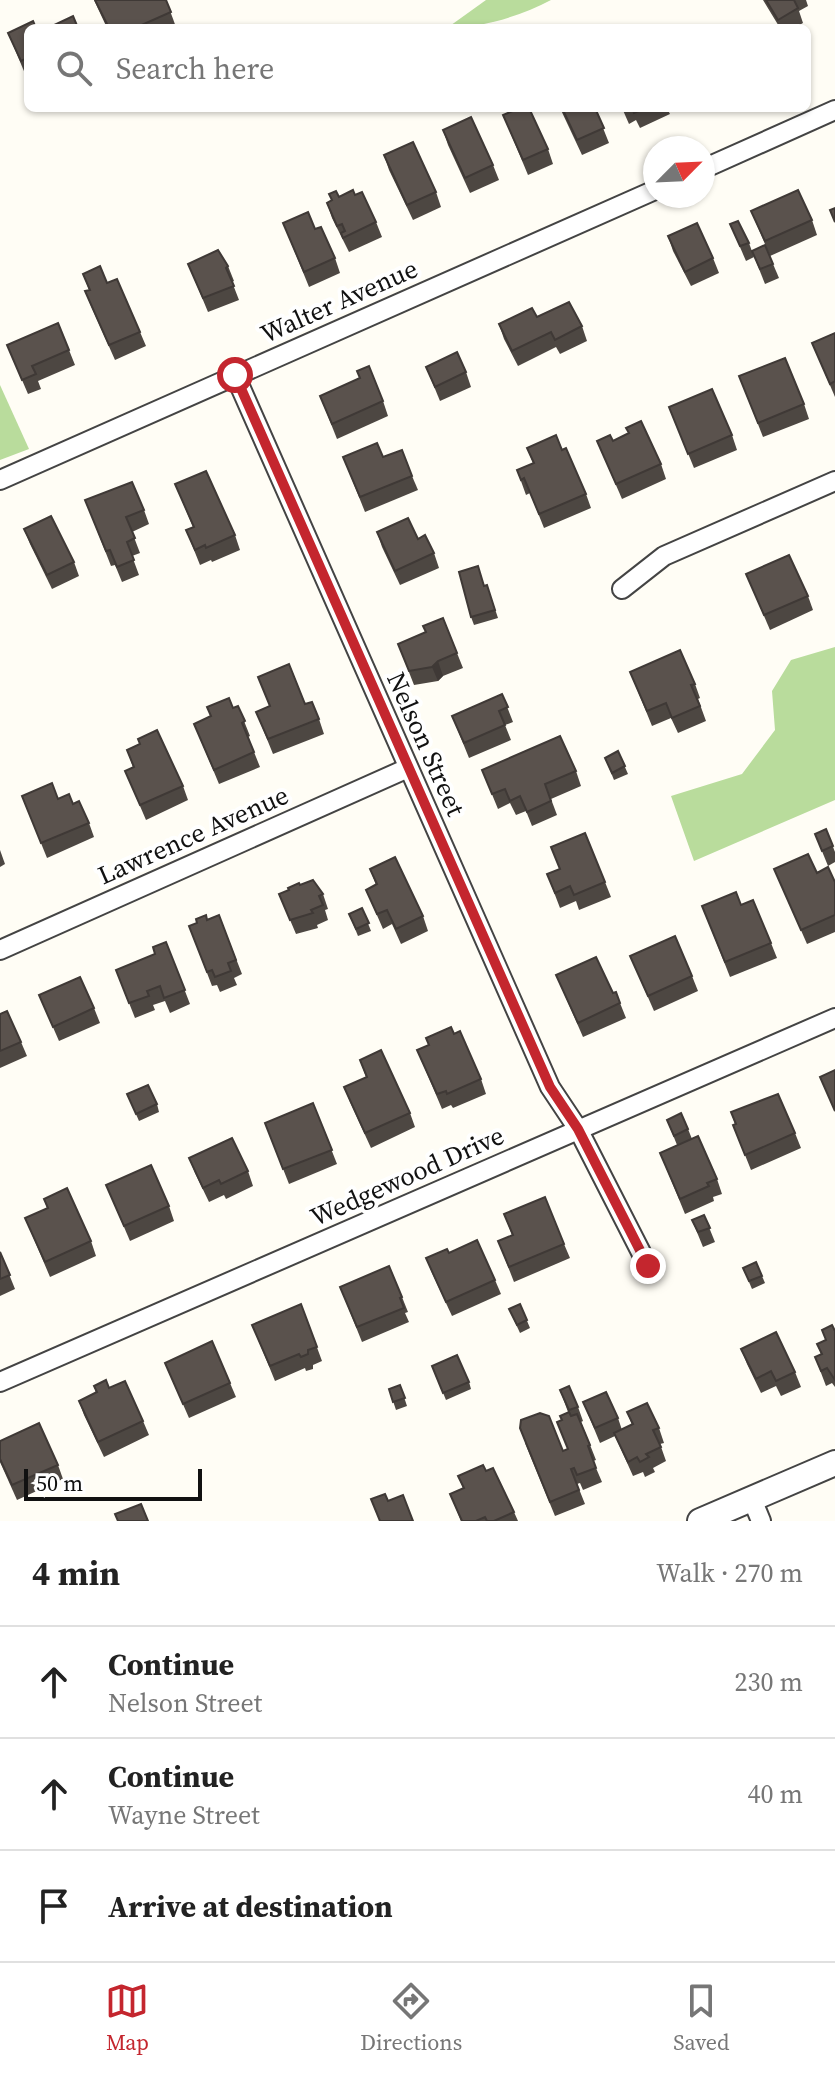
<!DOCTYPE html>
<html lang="en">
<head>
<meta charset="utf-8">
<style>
	body { margin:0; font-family:"Source Serif 4",serif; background:#f2f2f2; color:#222 }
	.compass { position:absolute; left:643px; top:136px; width:72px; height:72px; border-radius:50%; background:#fff; box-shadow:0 2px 6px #0004; rotate:66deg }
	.scale { position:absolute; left:24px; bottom:20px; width:178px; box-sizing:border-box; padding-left:8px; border:4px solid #111; border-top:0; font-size:22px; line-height:28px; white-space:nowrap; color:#111; -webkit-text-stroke:6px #fff; paint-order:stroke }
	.stop { position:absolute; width:24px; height:24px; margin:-18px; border:6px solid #c4262e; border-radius:50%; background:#fff }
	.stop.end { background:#c4262e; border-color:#fff; box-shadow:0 2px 8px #0008 }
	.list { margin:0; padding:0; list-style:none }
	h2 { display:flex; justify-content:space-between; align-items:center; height:104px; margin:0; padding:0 32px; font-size:34px }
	h2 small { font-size:26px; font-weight:400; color:#767676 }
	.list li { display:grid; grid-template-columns:52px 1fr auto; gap:24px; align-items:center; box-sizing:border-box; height:112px; padding:0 32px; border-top:2px solid #e0e0e0 }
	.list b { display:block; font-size:30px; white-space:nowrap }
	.list p { margin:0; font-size:26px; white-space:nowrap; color:#767676 }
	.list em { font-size:26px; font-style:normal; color:#767676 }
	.icon { flex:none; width:44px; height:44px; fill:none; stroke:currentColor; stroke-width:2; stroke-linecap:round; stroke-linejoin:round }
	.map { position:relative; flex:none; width:835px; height:1521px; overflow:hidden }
	.search { position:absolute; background:#fff; box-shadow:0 2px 6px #0004; left:24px; right:24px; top:24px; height:88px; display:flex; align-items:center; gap:20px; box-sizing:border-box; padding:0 28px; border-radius:12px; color:#767676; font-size:30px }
	.sheet { height:440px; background:#fff }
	nav { display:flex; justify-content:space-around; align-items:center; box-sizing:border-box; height:112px; border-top:2px solid #e0e0e0; background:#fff; font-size:22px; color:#767676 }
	nav a { display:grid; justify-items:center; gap:4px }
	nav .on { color:#c4262e }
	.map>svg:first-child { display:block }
	.forest { fill:#b9dc9c }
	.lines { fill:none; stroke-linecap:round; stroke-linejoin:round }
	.minor-casing { stroke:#444; stroke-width:22 }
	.tertiary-casing { stroke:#444; stroke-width:28 }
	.minor { stroke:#fff; stroke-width:18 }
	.tertiary { stroke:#fff; stroke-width:24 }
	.wall { fill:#4d4742 }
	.shaded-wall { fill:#3f3936 }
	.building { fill:#5a524d; stroke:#3f3936; stroke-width:2 }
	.route { stroke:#c4262e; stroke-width:10 }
	.labels { text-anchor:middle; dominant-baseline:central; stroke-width:8; stroke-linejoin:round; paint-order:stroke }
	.street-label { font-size:26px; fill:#111; stroke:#fff }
</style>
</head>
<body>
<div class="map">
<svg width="835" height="1521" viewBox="0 0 835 1521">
	<rect width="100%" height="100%" fill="#fffdf5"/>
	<g class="forest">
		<path d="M486,0H551C521,16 481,28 447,28Z"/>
		<polygon points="0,385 29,449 0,460"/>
		<polygon points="835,647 835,800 694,861 671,796 742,774 775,730 772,691 791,660"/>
	</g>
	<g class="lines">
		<defs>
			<g id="minor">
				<polyline points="703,169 835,110"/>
				<polyline points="235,375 550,1087 578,1129 648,1266"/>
				<polyline points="0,480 655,190"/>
				<polyline points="622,589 664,556 835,481"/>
				<polyline points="0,950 408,768"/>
				<polyline points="0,1382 835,1018"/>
				<polyline points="752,1499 761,1521"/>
			</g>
			<polyline id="tertiary" points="700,1521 835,1463"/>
		</defs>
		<use href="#minor" class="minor-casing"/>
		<use href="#tertiary" class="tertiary-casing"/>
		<use href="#minor" class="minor"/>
		<use href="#tertiary" class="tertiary"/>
	</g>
	<g class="wall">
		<polygon points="94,0 166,0 176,27 174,28 107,28"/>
		<polygon points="763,0 806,0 808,6 799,11 803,23 794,28 780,28"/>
		<polygon points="28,28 28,75 26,76 8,33"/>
		<polygon points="560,108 595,108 609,143 582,155"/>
		<polygon points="622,108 667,108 670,114 640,128 636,120 629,124"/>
		<polygon points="503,115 548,149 553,164 528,175"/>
		<polygon points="443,130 493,165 499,180 470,193 448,145"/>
		<polygon points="384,155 436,192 441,207 413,220 389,170"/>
		<polygon points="355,195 376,222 382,237 349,252 332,218 327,203 339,197"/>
		<polygon points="751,211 812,220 817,235 770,256"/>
		<polygon points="283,223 315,229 335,258 340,273 309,287"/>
		<polygon points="730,224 749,243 754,257 746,261"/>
		<polygon points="668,236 713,258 719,273 691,286 673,251"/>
		<polygon points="752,251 773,264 779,278 765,284"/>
		<polygon points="188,264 228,266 234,281 232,282 239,300 208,312"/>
		<polygon points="83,274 107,283 140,332 146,346 115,360 91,306 85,291 89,290"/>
		<polygon points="537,317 582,326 587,341 560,354 556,347 518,366 504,339 499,324"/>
		<polygon points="835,333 835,397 812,343"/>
		<polygon points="7,345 69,350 75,365 38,381 41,389 28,394"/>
		<polygon points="426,367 466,372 471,387 440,401"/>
		<polygon points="745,391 804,404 809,419 763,437"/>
		<polygon points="320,396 383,401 388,416 337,439"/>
		<polygon points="669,407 732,435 737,450 694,468"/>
		<polygon points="597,441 613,441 661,464 666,479 622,499"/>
		<polygon points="527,448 562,450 586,494 591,508 544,528 530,493 526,495 517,470 533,463"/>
		<polygon points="343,457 383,457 412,476 418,490 365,512"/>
		<polygon points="175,484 235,535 240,550 212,562 211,560 200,565 186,530 193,527"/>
		<polygon points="144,510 149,524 132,532 140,553 132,556 139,575 122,582 115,565 111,566 91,515"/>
		<polygon points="24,529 74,562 79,576 52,589 30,544"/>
		<polygon points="377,532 418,539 434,553 439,568 400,585 382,547"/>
		<polygon points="746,574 808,596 813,610 770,630"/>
		<polygon points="487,585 498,618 474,625 471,617 484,586"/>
		<polygon points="443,618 463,668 443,676 438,681 414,685 398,644 426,632"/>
		<polygon points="630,672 695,684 700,698 698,699 706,721 678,733 671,718 652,726"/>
		<polygon points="258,677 305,704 319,719 324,734 273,754 256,712 270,706"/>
		<polygon points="502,694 513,722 505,725 511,740 469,758 452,716"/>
		<polygon points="238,706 250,736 248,737 260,767 219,784 194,724 211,717 207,707 233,708"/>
		<polygon points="127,750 183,786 188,800 146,820 125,771 133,767"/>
		<polygon points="618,751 628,774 614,780 605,758"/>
		<polygon points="482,770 576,771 581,786 551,799 557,815 532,826 526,811 516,815 510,803 498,809"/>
		<polygon points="22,796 58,799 73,804 89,823 94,837 47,858"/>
		<polygon points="826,829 835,852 835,862 828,866 815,834"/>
		<polygon points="0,850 5,864 0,867"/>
		<polygon points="370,869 423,916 428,931 401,944 392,924 383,929 366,890 376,885"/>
		<polygon points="774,869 817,873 835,882 835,932 807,944"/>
		<polygon points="547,874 605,882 611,897 579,910 576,901 560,908"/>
		<polygon points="300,885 323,894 328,909 325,910 328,920 317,925 318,928 296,934 279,894"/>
		<polygon points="741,905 771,943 777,958 730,977 702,906"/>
		<polygon points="362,908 371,931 358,936 349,914"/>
		<polygon points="219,915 242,974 234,978 237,985 220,992 217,985 212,986 189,926"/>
		<polygon points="166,942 190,1004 170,1013 165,1001 153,1005 155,1010 135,1018 116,970 155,954"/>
		<polygon points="630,956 692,976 698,991 654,1011"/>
		<polygon points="556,975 613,993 620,1003 626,1018 583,1037"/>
		<polygon points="39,995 94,1008 100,1023 59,1041"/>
		<polygon points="0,1014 21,1042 27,1056 0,1068"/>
		<polygon points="454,1034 481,1079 486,1094 453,1108 451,1105 442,1109 417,1050"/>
		<polygon points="360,1060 410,1113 415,1127 371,1148 350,1102 344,1087 366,1077"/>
		<polygon points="127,1094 157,1104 159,1112 139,1121"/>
		<polygon points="313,1103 337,1164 289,1184 265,1123"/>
		<polygon points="731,1112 795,1133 801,1148 751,1170 733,1125 735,1124"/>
		<polygon points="667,1120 688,1129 692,1139 717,1179 722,1194 713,1197 714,1201 685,1214 660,1153 677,1145"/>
		<polygon points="189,1158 248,1171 253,1186 226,1199 224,1195 209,1202 195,1173"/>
		<polygon points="106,1185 169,1206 174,1221 130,1241"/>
		<polygon points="44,1199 91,1241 96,1256 50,1277 25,1218 47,1208"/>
		<polygon points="504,1214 564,1244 570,1258 514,1282 498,1241 512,1235"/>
		<polygon points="704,1215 715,1242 703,1247 692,1220"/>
		<polygon points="0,1252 15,1289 0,1296"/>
		<polygon points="449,1253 495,1280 501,1294 452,1316 432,1273 426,1258"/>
		<polygon points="756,1262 765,1283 752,1289 743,1268"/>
		<polygon points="340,1287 402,1297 408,1312 405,1313 409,1322 362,1342"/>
		<polygon points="301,1304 322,1361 313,1365 313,1369 306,1371 305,1368 275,1381 252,1325"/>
		<polygon points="520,1304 530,1328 520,1333 509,1309"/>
		<polygon points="822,1330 835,1331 835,1387 832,1383 826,1386 815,1357 821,1354 817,1344 826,1340"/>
		<polygon points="741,1349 795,1372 801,1387 781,1396 776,1386 761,1393 747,1364"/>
		<polygon points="165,1363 230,1383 236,1397 189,1418"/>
		<polygon points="432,1366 469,1382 471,1389 446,1400"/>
		<polygon points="400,1385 407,1406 396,1410 389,1389"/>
		<polygon points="94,1386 109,1388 143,1421 149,1435 104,1457 84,1415 79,1401 96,1393"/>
		<polygon points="560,1390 578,1407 583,1421 581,1422 596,1460 593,1461 602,1482 583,1490 580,1483 577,1484 585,1504 555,1516 525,1443 563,1451 568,1449 557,1422 562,1420 568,1412"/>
		<polygon points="583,1402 618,1418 622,1430 632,1425 627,1412 659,1428 664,1443 660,1444 666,1461 653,1468 655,1472 645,1477 643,1472 633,1476 615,1436 600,1443"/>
		<polygon points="0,1441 58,1465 63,1479 17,1500 0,1462"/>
		<polygon points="486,1471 514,1512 518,1521 461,1521 450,1494 463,1488 458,1476"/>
	</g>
	<polygon class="shaded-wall" points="438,661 443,676 438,681 432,667"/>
	<g class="building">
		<polygon points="95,0 166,0 171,12 135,28 109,28"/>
		<polygon points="766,0 794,0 798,8 778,20"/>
		<polygon points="73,16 78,28 48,28"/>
		<polygon points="33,21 36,28 28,28 28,66 25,59 21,61 8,33"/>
		<polygon points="520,108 529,108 548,149 523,160 503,115"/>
		<polygon points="562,108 595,108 604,128 577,140"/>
		<polygon points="632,108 646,108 634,113"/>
		<polygon points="471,117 493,165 465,178 443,130"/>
		<polygon points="413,142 436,192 407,205 384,155"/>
		<polygon points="353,190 355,195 362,192 376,222 343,238 341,233 345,231 342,224 337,226 327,203 332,200 329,194 336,191 339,197"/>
		<polygon points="798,190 812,220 765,241 751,211"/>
		<polygon points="835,208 835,222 830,210"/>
		<polygon points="308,212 315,229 321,227 335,258 304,272 283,223"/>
		<polygon points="738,221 749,243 740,246 730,224"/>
		<polygon points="697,223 713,258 685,272 668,236"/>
		<polygon points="765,245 773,264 760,269 752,251"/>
		<polygon points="218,250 228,266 226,268 234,286 203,298 188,264"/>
		<polygon points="100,266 107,283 117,279 140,332 109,345 85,291 90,290 83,274"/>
		<polygon points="569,302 582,326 555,340 551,332 512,351 499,324 532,308 537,317"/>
		<polygon points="58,323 69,350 32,366 36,374 22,380 7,345"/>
		<polygon points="835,333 835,381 830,384 812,343"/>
		<polygon points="457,352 466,372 435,387 426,367"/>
		<polygon points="785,358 804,404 758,423 739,376"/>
		<polygon points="369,366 383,401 332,424 320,396 360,378 357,371"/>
		<polygon points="712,389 732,435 688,454 669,407"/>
		<polygon points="641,421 661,464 616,484 597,441 610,435 613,441 629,433 626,428"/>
		<polygon points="556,435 562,450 566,448 586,494 539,514 524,478 521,480 517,470 534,463 527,448"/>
		<polygon points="377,443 383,457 402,450 412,476 360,497 343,457"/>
		<polygon points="206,471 235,535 206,548 205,545 195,550 186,530 194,527 175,484"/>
		<polygon points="132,482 144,510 126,517 135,538 127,542 134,560 117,567 110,550 106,551 85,500"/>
		<polygon points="51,516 74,562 47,575 24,529"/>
		<polygon points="408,518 418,539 425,535 434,553 395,571 377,532"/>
		<polygon points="789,555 808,596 764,615 746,574"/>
		<polygon points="478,566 484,586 487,585 495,610 471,617 459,572"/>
		<polygon points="443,618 457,653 438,661 432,667 409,671 398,644 426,632 423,626"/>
		<polygon points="680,650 695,684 691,685 700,706 672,718 666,703 647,711 630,672"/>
		<polygon points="289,664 305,704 312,702 319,719 268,739 256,712 270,706 258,677"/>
		<polygon points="502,694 508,707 499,711 505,725 464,743 452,716"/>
		<polygon points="229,698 233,708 238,706 245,721 242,723 254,752 214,770 194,724 211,716 207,707"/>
		<polygon points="157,730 183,786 140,805 125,771 134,767 127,750 140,744 138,739"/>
		<polygon points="560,736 576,771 545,784 551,801 527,812 520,796 510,801 505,789 492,794 482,770"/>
		<polygon points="618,751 625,766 612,773 605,758"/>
		<polygon points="52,783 58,799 69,794 73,804 79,801 89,823 41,843 22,796"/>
		<polygon points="826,829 833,846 822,851 815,834"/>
		<polygon points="585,833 605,882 574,895 570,886 555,893 547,874 560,869 551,847"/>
		<polygon points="808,854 817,873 828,867 835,882 835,915 801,930 774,869"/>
		<polygon points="395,857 423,916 396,929 387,910 377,914 366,890 377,884 370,869"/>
		<polygon points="313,880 323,894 319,896 323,905 311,910 313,913 290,920 279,894 289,890 288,888 299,883 300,885"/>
		<polygon points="736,892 741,905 753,900 771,943 725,962 702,906"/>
		<polygon points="362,908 369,923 356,929 349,914"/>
		<polygon points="206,915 207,920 219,915 236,960 228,963 231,971 215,977 212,970 207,972 189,926 197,923 196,919"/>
		<polygon points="675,936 692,976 648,996 630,956"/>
		<polygon points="166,942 185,990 164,998 160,986 147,991 149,996 129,1003 116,970 155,954 153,947"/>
		<polygon points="596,957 613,993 616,992 620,1003 578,1023 556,975"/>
		<polygon points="80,977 94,1008 53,1027 39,995"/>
		<polygon points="7,1011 21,1042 0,1051 0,1014"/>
		<polygon points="451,1027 454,1034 460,1031 481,1079 447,1094 446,1091 437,1094 417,1050 429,1045 426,1038"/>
		<polygon points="381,1050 410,1113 365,1133 344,1087 367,1077 360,1060"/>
		<polygon points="835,1070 835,1111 820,1077"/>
		<polygon points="148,1085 157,1104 136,1114 127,1094"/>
		<polygon points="778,1094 795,1133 745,1155 733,1125 736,1124 731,1112"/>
		<polygon points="313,1103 332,1150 283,1169 265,1123"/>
		<polygon points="681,1113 688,1129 674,1136 667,1120"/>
		<polygon points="698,1136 717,1179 707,1183 709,1186 680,1199 660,1153"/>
		<polygon points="232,1138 248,1171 221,1184 219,1180 203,1188 189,1158"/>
		<polygon points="151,1165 169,1206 124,1226 106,1185"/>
		<polygon points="67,1188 91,1241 45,1262 25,1218 48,1208 44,1199"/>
		<polygon points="545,1197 564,1244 509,1267 498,1241 513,1235 504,1214"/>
		<polygon points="704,1215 710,1228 698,1232 692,1220"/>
		<polygon points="477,1240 495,1280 446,1302 426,1258 447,1249 449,1253"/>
		<polygon points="0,1252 10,1275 0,1279"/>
		<polygon points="756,1262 762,1276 749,1281 743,1268"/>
		<polygon points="389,1266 402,1297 400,1298 404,1308 357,1327 340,1287"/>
		<polygon points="301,1304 317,1347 308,1350 308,1354 301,1357 299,1354 270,1366 252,1325"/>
		<polygon points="520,1304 527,1320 517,1325 509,1309"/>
		<polygon points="832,1325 835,1331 835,1380 827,1368 821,1371 815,1357 822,1354 817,1344 826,1340 822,1330"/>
		<polygon points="776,1332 795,1372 776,1381 771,1371 756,1379 741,1349"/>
		<polygon points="212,1341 230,1383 183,1404 165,1363"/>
		<polygon points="457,1355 469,1382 443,1393 432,1366"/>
		<polygon points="106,1380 109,1388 125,1381 143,1421 98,1442 79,1401 97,1392 94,1386"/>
		<polygon points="400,1385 405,1398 393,1402 389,1389"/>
		<polygon points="569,1386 578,1407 569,1410 560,1390"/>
		<polygon points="606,1392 618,1418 595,1428 583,1402"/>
		<polygon points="647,1403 659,1428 653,1430 661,1447 646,1454 649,1457 640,1462 637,1457 628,1462 614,1433 633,1424 627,1412"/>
		<polygon points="569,1412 571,1416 577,1414 590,1445 588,1446 596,1468 577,1475 574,1468 571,1469 579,1490 550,1502 520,1428 521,1420 540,1413 549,1416 563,1451 568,1449 557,1422 562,1420 560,1416"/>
		<polygon points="39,1423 58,1465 12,1485 0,1459 0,1441"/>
		<polygon points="483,1465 486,1471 493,1468 514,1512 494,1521 487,1521 485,1517 476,1521 462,1521 450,1494 464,1488 458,1476"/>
		<polygon points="385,1494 388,1501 403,1495 413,1521 380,1521 371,1499"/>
		<polygon points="141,1504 148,1521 118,1521 115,1514"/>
	</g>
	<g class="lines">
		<polyline class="route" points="235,375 550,1087 578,1129 648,1266"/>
	</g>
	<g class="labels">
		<g class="street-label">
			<text transform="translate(339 301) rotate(-24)">Walter Avenue</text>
			<text transform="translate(426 744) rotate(66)">Nelson Street</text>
			<text transform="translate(193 835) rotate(-24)">Lawrence Avenue</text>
			<text transform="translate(407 1176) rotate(-24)">Wedgewood Drive</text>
		</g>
	</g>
</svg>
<svg class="compass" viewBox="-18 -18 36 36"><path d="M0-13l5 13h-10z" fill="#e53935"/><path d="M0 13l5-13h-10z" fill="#767676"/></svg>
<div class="scale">50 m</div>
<div class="stop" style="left:235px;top:375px"></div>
<div class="stop end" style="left:648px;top:1266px"></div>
<div class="search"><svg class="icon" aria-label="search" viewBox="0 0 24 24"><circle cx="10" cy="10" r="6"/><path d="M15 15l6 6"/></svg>Search here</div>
</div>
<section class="sheet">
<h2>4 min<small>Walk · 270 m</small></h2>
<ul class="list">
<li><svg class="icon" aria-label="ahead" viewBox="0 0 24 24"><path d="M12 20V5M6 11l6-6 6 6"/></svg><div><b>Continue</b><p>Nelson Street</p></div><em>230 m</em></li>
<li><svg class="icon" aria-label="ahead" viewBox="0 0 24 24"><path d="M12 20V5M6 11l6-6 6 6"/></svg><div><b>Continue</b><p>Wayne Street</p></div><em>40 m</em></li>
<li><svg class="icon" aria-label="arrive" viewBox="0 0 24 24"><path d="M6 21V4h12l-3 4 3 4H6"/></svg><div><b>Arrive at destination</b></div></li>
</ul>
</section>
<nav>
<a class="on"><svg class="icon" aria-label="map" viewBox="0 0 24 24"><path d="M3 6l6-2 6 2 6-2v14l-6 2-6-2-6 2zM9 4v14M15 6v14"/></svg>Map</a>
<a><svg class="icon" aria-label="directions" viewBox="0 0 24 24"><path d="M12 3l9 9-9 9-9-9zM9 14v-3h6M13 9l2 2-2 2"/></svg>Directions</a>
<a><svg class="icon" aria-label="saved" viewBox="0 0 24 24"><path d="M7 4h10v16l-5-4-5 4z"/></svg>Saved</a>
</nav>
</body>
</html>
